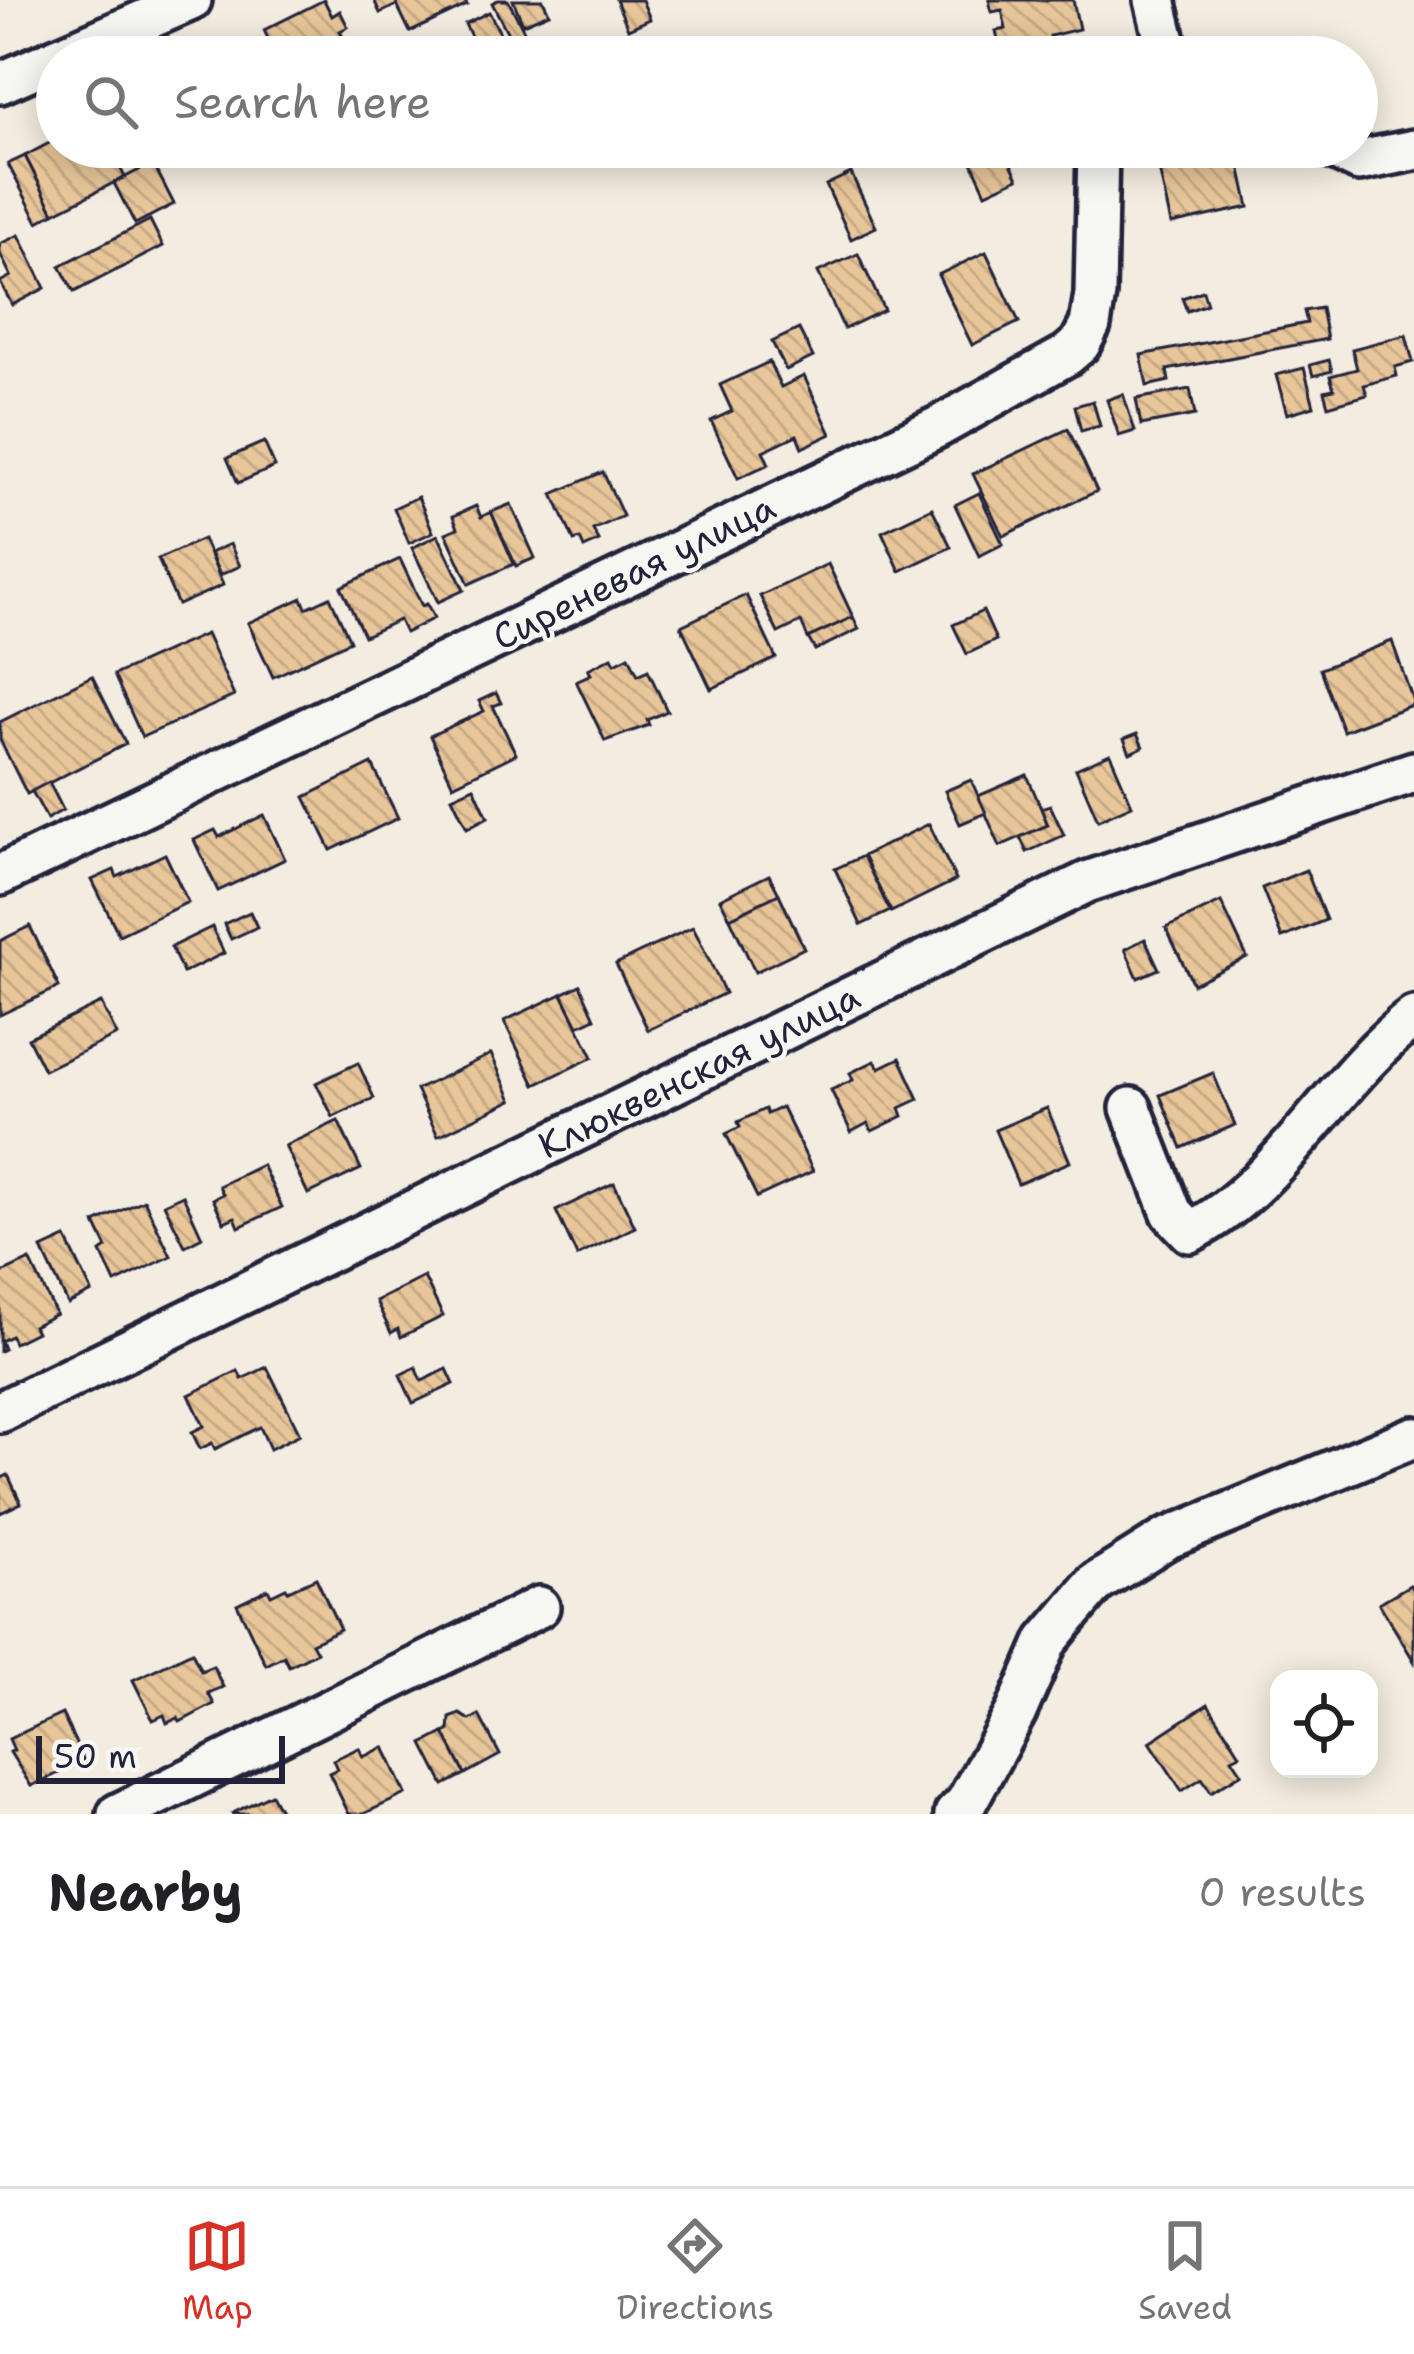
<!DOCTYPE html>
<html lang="en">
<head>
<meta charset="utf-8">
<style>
	body { margin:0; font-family:"Shantell Sans",sans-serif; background:#f2f2f2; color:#202124 }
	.controls { position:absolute; right:36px; bottom:36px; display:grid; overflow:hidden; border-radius:24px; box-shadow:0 6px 30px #0003 }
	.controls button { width:108px; height:108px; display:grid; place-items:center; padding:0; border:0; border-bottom:3px solid #e0e0e0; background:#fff; color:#202124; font:60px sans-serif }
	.scale { position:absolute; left:36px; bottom:30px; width:249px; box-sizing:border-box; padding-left:12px; border:6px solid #22223b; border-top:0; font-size:33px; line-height:42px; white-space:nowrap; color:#22223b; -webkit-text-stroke:9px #f6f6f2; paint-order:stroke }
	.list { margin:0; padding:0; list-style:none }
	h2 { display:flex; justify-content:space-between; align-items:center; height:156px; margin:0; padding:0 48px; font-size:51px }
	h2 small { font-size:39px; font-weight:400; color:#757577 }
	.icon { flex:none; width:66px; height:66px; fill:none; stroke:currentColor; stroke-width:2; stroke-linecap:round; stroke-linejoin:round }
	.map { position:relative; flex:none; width:1414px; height:1814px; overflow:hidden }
	.search { position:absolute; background:#fff; box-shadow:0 6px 30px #0003; left:36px; right:36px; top:36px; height:132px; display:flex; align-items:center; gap:30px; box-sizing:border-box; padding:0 42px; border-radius:66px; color:#757577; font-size:45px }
	.sheet { height:372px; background:#fff }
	nav { display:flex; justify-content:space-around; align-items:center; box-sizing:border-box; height:168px; border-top:3px solid #e0e0e0; background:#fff; font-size:33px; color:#757577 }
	nav a { display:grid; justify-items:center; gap:6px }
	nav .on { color:#d93025 }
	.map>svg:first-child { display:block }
	.building { fill:url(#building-back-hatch); stroke:#22223b; stroke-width:3 }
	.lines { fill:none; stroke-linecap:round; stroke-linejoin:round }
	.minor-casing { stroke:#22223b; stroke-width:48 }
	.minor { stroke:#f6f6f2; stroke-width:39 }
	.labels { text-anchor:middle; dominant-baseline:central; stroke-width:9; stroke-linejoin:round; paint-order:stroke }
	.street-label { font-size:36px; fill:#22223b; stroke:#f6f6f2 }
</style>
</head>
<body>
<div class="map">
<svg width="1414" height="1814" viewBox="0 0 1414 1814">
	<defs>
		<pattern id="building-back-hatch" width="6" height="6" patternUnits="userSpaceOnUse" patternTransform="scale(3)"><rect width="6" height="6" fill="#e8c699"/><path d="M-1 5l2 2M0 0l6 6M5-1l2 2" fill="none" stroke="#c7aa85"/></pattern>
	</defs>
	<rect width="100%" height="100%" fill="#f3ece0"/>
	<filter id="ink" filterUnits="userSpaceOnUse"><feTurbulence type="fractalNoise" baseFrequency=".00833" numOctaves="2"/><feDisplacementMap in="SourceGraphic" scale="24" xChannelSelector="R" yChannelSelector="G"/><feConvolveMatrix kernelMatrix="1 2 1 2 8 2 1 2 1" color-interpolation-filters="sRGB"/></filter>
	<g filter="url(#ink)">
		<g class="building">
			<polygon points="324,0 332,16 340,11 348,27 340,31 353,57 258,57 256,53 271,45 264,30"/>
			<polygon points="374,0 464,0 467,5 410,32 397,5 380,13"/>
			<polygon points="498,0 508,0 531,44 517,51 492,3"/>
			<polygon points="513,0 543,0 549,13 523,24"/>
			<polygon points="616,0 642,0 650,19 628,29"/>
			<polygon points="989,0 1073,0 1079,29 1050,36 1054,53 1037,56 1035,44 1000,48 996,31 1006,29 1002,10 992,12"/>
			<polygon points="489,12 512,56 511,57 481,57 465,24"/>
			<polygon points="400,44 405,57 382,57 381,53"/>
			<polygon points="57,139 57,147 109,147 125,177 54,213 25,156"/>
			<polygon points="971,147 1003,147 1018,178 986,193 966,149"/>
			<polygon points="1216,147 1236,147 1249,207 1171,224 1157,160"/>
			<polygon points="25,156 54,213 38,222 8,164"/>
			<polygon points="153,163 174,204 135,224 114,183"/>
			<polygon points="851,173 876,227 851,239 826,185"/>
			<polygon points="150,220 163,246 74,292 60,266"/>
			<polygon points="19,235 45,288 12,305 0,282 11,276 0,254 0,244"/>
			<polygon points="986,252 1019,322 972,345 938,275"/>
			<polygon points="858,254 884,310 844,329 818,272"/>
			<polygon points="1203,291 1207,304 1187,311 1182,298"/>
			<polygon points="1321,308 1327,339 1167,370 1169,381 1147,386 1141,355 1307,323 1304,311"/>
			<polygon points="799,329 813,357 786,370 772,342"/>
			<polygon points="1406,335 1413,362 1395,367 1397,376 1364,385 1367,395 1328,406 1324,391 1334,389 1330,376 1357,369 1352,349"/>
			<polygon points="1329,360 1332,371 1313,376 1310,365"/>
			<polygon points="769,362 781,387 804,376 831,434 802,448 797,435 763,451 769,464 738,478 711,421 732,411 720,385"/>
			<polygon points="1304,368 1314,406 1287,414 1276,375"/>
			<polygon points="1190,389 1195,415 1141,425 1136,399"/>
			<polygon points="1123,394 1135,431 1119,436 1107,400"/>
			<polygon points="1093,401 1100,426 1081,431 1075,406"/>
			<polygon points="1068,429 1097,491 1003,536 973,474"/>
			<polygon points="264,442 275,467 238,483 227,458"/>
			<polygon points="603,472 623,516 593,530 599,541 584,548 580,539 574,541 553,494"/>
			<polygon points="979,493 1003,544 979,556 955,505"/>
			<polygon points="418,497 433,532 409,543 394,508"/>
			<polygon points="511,504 535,558 516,566 491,512"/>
			<polygon points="476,506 481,517 491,512 514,564 469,584 446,533 458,528 453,516"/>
			<polygon points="932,508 951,547 900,571 882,532"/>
			<polygon points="438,535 464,590 438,602 412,548"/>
			<polygon points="203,539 223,585 178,605 158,559"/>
			<polygon points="230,544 240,566 220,575 210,553"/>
			<polygon points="400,559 422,606 427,604 434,618 405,633 399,620 364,636 341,587"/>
			<polygon points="828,564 853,617 808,638 801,622 778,633 760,596"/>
			<polygon points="746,595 776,658 711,689 681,626"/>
			<polygon points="330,597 350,641 273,677 248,623 302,598 306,608"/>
			<polygon points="983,611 996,640 967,654 953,625"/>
			<polygon points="853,617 859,629 815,650 808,638"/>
			<polygon points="206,634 234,696 142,737 114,675"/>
			<polygon points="1392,641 1414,704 1343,731 1320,669"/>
			<polygon points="629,656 638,675 648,670 667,711 647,720 649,725 605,741 576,681 591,674 588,669 612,657 615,663"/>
			<polygon points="92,676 126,744 27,794 0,740 0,722"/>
			<polygon points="496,693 501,703 493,706 516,754 453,785 430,736 484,711 479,701"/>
			<polygon points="1137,734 1143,747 1130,753 1124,739"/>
			<polygon points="1110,754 1132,805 1098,820 1076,769"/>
			<polygon points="372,764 398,818 331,850 305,797"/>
			<polygon points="1027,775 1048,825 1000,846 978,796"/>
			<polygon points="971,780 986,813 960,824 945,791"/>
			<polygon points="49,782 63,810 47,819 32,791"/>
			<polygon points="474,787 488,817 467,828 452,797"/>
			<polygon points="1050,805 1064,835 1027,852 1020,837 1048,825 1041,808"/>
			<polygon points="264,815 285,859 218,891 194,840 215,830 219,837"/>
			<polygon points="929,824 956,880 891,912 863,856"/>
			<polygon points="165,854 188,902 119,935 92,880 114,870 117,877"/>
			<polygon points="863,856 890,911 861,925 835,869"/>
			<polygon points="1306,870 1326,920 1282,938 1262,888"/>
			<polygon points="769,875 779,894 730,918 720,899"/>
			<polygon points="779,894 804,948 755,972 730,918"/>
			<polygon points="1221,902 1247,957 1193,984 1166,928"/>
			<polygon points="250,912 257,927 231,939 224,924"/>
			<polygon points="30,926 59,987 0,1015 0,941"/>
			<polygon points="212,927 224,953 183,973 171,947"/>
			<polygon points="693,927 725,993 648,1030 616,964"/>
			<polygon points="1145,939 1159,969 1138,978 1125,949"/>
			<polygon points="580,985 595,1018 578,1026 562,994"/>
			<polygon points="562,994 593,1057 535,1085 504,1021"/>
			<polygon points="101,1003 117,1035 44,1070 28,1038"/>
			<polygon points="491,1054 512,1100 438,1136 416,1090"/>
			<polygon points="900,1058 919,1099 900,1108 903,1116 872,1131 868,1123 851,1132 831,1090 853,1080 850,1073 875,1061 879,1068"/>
			<polygon points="358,1063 374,1098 333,1117 316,1083"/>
			<polygon points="1213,1073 1235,1125 1182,1148 1160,1095"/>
			<polygon points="782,1107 813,1171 757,1197 726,1134 740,1127 738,1122 765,1109 767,1114"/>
			<polygon points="1047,1108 1070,1162 1018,1184 995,1130"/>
			<polygon points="338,1121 361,1169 308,1194 285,1146"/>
			<polygon points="262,1165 282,1207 239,1227 235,1217 224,1222 213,1199 223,1194 219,1186"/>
			<polygon points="614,1183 635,1227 577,1256 556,1211"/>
			<polygon points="183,1195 202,1237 185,1246 164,1204"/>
			<polygon points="144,1200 171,1256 115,1283 101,1252 107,1248 95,1223"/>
			<polygon points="66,1238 92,1292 68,1304 42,1249"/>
			<polygon points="30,1260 56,1314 33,1326 36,1332 14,1343 11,1336 1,1341 4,1349 0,1351 0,1274"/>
			<polygon points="424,1277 443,1316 401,1337 398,1329 391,1333 376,1301"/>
			<polygon points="267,1367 300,1434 270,1449 260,1427 215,1449 212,1443 200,1449 192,1432 204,1426 189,1395 238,1371 242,1379"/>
			<polygon points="416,1367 422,1381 447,1369 454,1384 413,1403 400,1375"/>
			<polygon points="8,1475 21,1503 0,1513 0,1479"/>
			<polygon points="316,1578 340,1629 312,1643 317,1652 289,1666 284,1656 266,1665 237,1604 268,1589 271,1595 286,1588 288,1591"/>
			<polygon points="1410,1585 1414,1590 1414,1661 1379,1603"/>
			<polygon points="192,1652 201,1671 213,1666 223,1687 208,1693 214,1704 180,1722 178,1718 167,1723 164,1715 153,1720 133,1680"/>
			<polygon points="1208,1704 1240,1754 1232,1758 1242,1773 1211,1792 1202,1778 1182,1791 1150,1742"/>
			<polygon points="62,1714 84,1761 31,1786 10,1752 14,1750 9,1739"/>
			<polygon points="460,1714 470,1720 479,1715 500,1755 465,1774 444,1733 449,1731 450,1718"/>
			<polygon points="444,1733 465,1774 444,1785 423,1744"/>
			<polygon points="384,1747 406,1794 363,1814 349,1814 329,1773 337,1769 333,1760 359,1748 363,1757"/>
			<polygon points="271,1794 282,1814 231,1814"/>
		</g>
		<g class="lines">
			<defs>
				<g id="minor">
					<polyline points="1155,0 1169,57"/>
					<polyline points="60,57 191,0"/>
					<polyline points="0,83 57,58"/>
					<polyline points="1330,147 1359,161 1414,150"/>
					<polyline points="0,875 938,427 1067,355 1080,344 1090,325 1095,294 1098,147"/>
					<path d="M1131,1108L1172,1213L1190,1232C1278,1189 1334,1078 1414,1017"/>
					<polyline points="0,1412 1087,882 1414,772"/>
					<polyline points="118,1814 539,1607"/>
					<polyline points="955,1814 966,1803 1016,1712 1047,1641 1096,1583 1166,1539 1414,1437"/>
				</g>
			</defs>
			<use href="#minor" class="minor-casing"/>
			<use href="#minor" class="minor"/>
		</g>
	</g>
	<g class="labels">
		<g class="street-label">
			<text transform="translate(634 572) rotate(-26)">Сиреневая улица</text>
			<text transform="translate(699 1071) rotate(-26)">Клюквенская улица</text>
		</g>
	</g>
</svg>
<div class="controls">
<button><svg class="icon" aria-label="locate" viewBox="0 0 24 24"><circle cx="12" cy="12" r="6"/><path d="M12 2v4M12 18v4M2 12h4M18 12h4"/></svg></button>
</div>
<div class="scale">50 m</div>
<div class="search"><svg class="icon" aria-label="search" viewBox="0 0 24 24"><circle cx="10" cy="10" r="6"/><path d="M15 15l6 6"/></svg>Search here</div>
</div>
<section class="sheet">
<h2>Nearby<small>0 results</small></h2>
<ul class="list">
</ul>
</section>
<nav>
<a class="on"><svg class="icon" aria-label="map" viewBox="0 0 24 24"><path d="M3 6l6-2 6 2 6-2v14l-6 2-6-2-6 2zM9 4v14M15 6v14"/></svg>Map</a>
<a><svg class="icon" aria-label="directions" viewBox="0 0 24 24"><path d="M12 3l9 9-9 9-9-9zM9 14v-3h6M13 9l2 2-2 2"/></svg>Directions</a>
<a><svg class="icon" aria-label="saved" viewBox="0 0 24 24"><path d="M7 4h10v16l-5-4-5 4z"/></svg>Saved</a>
</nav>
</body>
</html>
